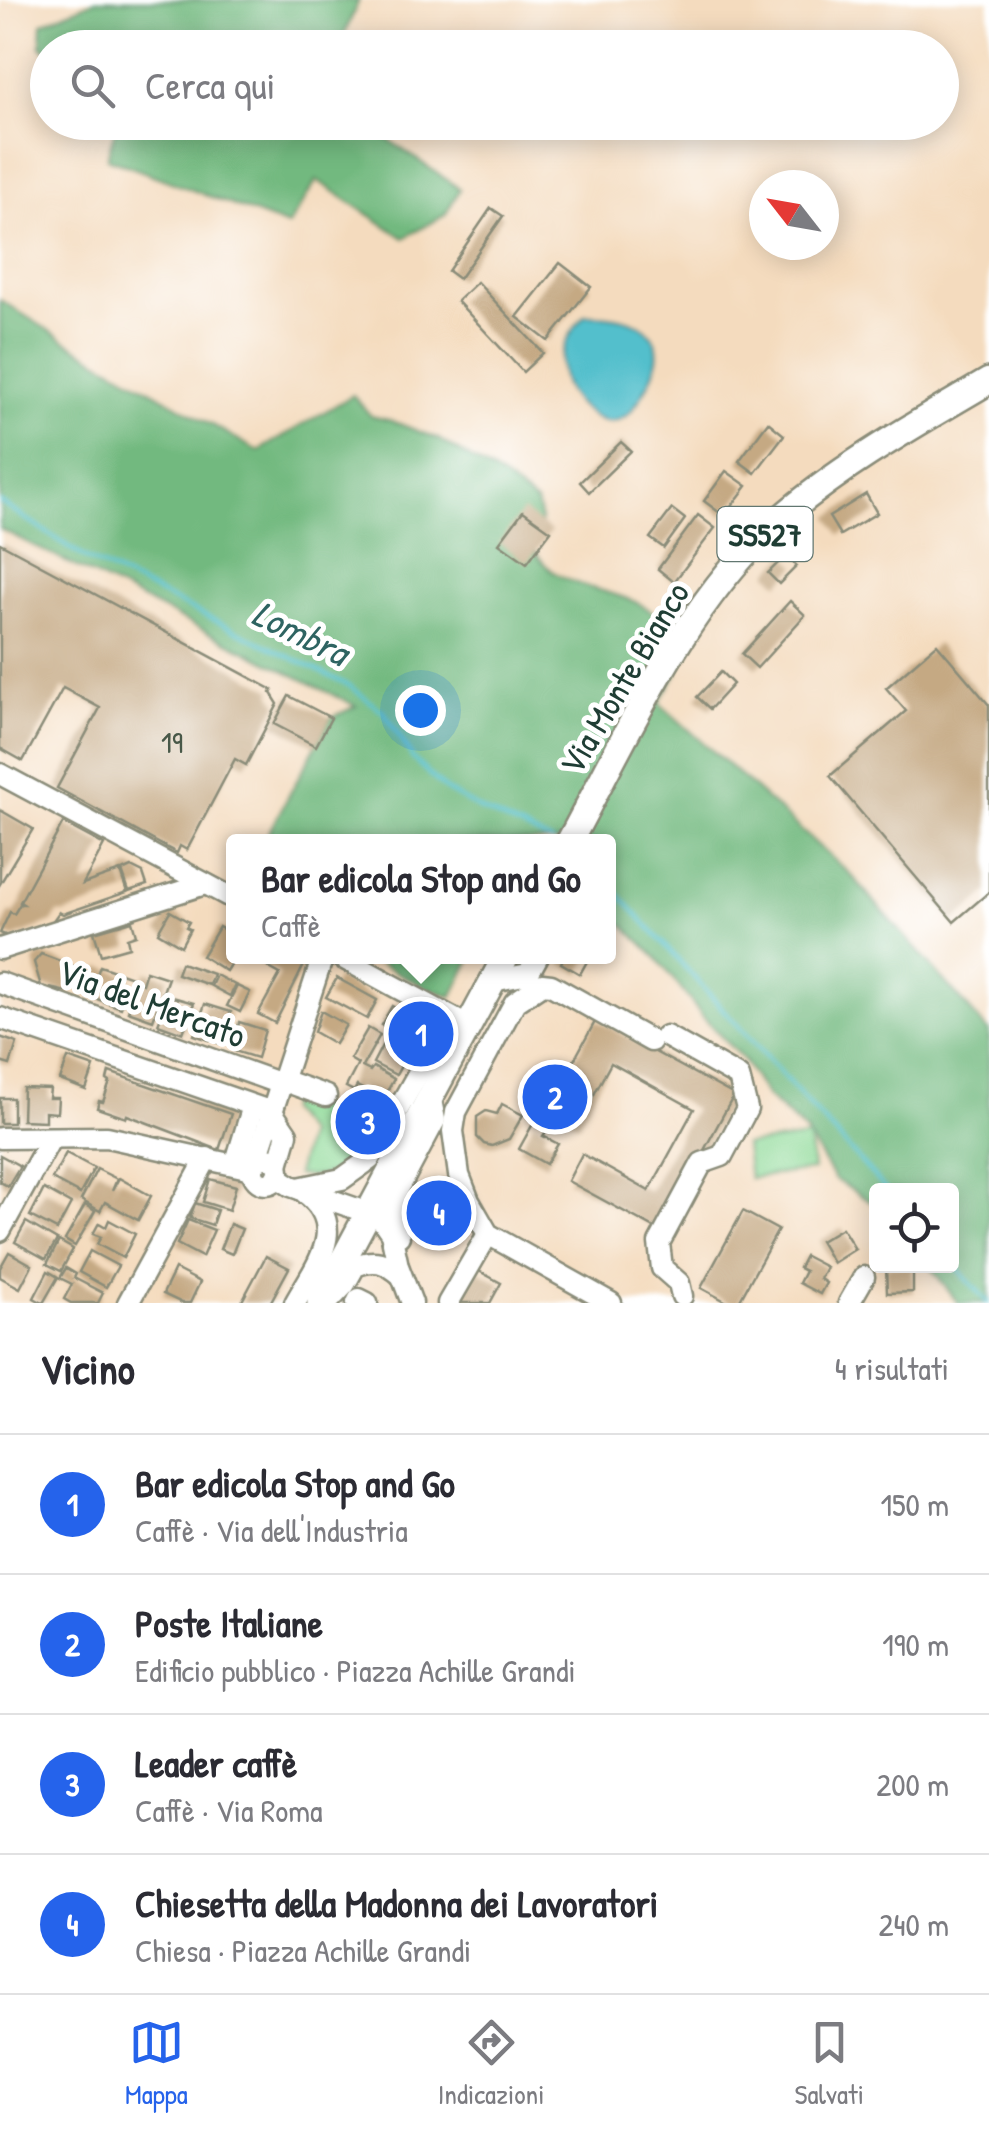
<!DOCTYPE html>
<html lang="it">
<head>
<meta charset="utf-8">
<style>
	body { margin:0; font-family:"Patrick Hand",sans-serif; background:#f2f2f3; color:#2b2b33 }
	.controls { position:absolute; right:30px; bottom:30px; display:grid; overflow:hidden; border-radius:10px; box-shadow:0 5px 25px #0003 }
	.controls button { width:90px; height:90px; display:grid; place-items:center; padding:0; border:0; border-bottom:2px solid #e1e1e2; background:#fff; color:#2b2b33; font:50px sans-serif }
	.compass { position:absolute; left:749px; top:170px; width:90px; height:90px; border-radius:50%; background:#fff; box-shadow:0 5px 25px #0003; rotate:301deg }
	.you { position:absolute; left:420px; top:710px; width:35px; height:35px; margin:-25px; border:8px solid #fff; border-radius:50%; background:#1a73e8; box-shadow:0 0 0 15px #1a73e833 }
	.badge { display:grid; place-items:center; width:65px; height:65px; border-radius:50%; background:#2563eb; color:#fff; font-size:32px; font-weight:700 }
	.pin { position:absolute; translate:-50% -50%; border:5px solid #fff; box-shadow:0 2px 10px #0006 }
	.popup { position:absolute; left:226px; top:834px; width:390px; height:130px; box-sizing:border-box; display:grid; place-content:center; border-radius:10px; background:#fff; filter:drop-shadow(0 2px 8px #0005); font-size:32px; white-space:nowrap; color:#7c7c81 }
	.popup b { font-size:38px; color:#2b2b33 }
	.popup::after { content:''; position:absolute; left:50%; top:100%; margin-left:-20px; border:20px solid transparent; border-top-color:#fff }
	.list { margin:0; padding:0; list-style:none }
	h2 { display:flex; justify-content:space-between; align-items:center; height:130px; margin:0; padding:0 40px; font-size:42px }
	h2 small { font-size:32px; font-weight:400; color:#7c7c81 }
	.list li { display:grid; grid-template-columns:65px 1fr auto; gap:30px; align-items:center; box-sizing:border-box; height:140px; padding:0 40px; border-top:2px solid #e1e1e2 }
	.list b { display:block; font-size:38px; white-space:nowrap }
	.list p { margin:0; font-size:32px; white-space:nowrap; color:#7c7c81 }
	.list em { font-size:32px; font-style:normal; color:#7c7c81 }
	.icon { flex:none; width:55px; height:55px; fill:none; stroke:currentColor; stroke-width:2; stroke-linecap:round; stroke-linejoin:round }
	.map { position:relative; flex:none; width:989px; height:1303px; overflow:hidden }
	.search { position:absolute; background:#fff; box-shadow:0 5px 25px #0003; left:30px; right:30px; top:30px; height:110px; display:flex; align-items:center; gap:25px; box-sizing:border-box; padding:0 35px; border-radius:55px; color:#7c7c81; font-size:38px }
	.sheet { height:690px; background:#fff }
	nav { display:flex; justify-content:space-around; align-items:center; box-sizing:border-box; height:140px; border-top:2px solid #e1e1e2; background:#fff; font-size:28px; color:#7c7c81 }
	nav a { display:grid; justify-items:center; gap:5px }
	nav .on { color:#2563eb }
	.map>svg:first-child { display:block }
	.green { fill:#8dd996; stroke:#568b65; stroke-width:2.5 }
	.forest { fill:#72b97f; stroke:#487b5a; stroke-width:2.5 }
	.water { fill:#52bfcc; stroke:#387e80; stroke-width:2.5 }
	.lines { fill:none; stroke-linecap:round; stroke-linejoin:round }
	.stream { stroke:#52bfcc; stroke-width:4 }
	.building { fill:#c5a983 }
	.minor-casing { stroke:#8a8c79; stroke-width:25 }
	.major-casing { stroke:#8a8c79; stroke-width:30 }
	.minor { stroke:#fff; stroke-width:20 }
	.major { stroke:#fff; stroke-width:25 }
	.labels { text-anchor:middle; dominant-baseline:central; stroke-width:10; stroke-linejoin:round; paint-order:stroke }
	.number-label { font-size:30px; fill:#485848 }
	.shield { fill:#fff; stroke:#627771; stroke-width:2.5 }
	.shield-label { font-size:32px; font-weight:bold; fill:#1f3d34 }
	.street-label { font-size:35px; fill:#1f3d34; stroke:#fff }
	.water-label { font-size:38px; font-style:italic; fill:#2e6462; stroke:#fff }
</style>
</head>
<body>
<div class="map">
<svg width="989" height="1303" viewBox="0 0 989 1303">
	<rect width="100%" height="100%" fill="#fff"/>
	<filter id="ink" filterUnits="userSpaceOnUse"><feTurbulence type="fractalNoise" baseFrequency=".01" numOctaves="2"/><feDisplacementMap in="SourceGraphic" scale="20" xChannelSelector="R" yChannelSelector="G"/><feConvolveMatrix kernelMatrix="1 2 1 2 8 2 1 2 1" color-interpolation-filters="sRGB"/></filter>
	<filter id="wash" filterUnits="userSpaceOnUse"><feTurbulence type="fractalNoise" baseFrequency=".0048" numOctaves="4" result="noise"/><feDisplacementMap in="SourceGraphic" scale="40" xChannelSelector="R" yChannelSelector="G"/><feGaussianBlur stdDeviation="2.25" result="paint"/><feColorMatrix in="noise" values="0 0 0 0 0 0 0 0 0 0 0 0 0 0 0 0 0 1.4 0 .05"/><feComposite in="paint" operator="in"/></filter>
	<g filter="url(#wash)">
		<rect width="100%" height="100%" fill="#f4dbbe"/>
		<g class="green">
			<path d="M293,1090L312,1096L359,1157C338,1172 322,1180 296,1175L307,1134L287,1110Z"/>
			<polygon points="809,1137 813,1170 749,1178 745,1145"/>
		</g>
		<g class="forest">
			<polygon points="96,0 359,0 339,47 48,48 47,51 41,46 42,23"/>
			<polygon points="117,123 364,123 460,189 445,215 404,238 317,180 288,226 107,158"/>
			<path d="M0,300L77,348L258,451L353,395L371,416L392,421L438,439L506,480L537,504L541,520L534,549C561,603 637,577 673,634L663,658L677,673L659,703L851,875L989,1032V1303H958L930,1266H952V1190H876V1205L834,1179L806,1132L767,1097L743,1060L702,1016L656,957L609,911L608,842L264,841L331,718L356,706L0,529Z"/>
			<polygon points="368,957 472,956 472,957 452,997 423,986"/>
		</g>
		<path class="water" d="M585,315C638,314 679,333 645,390C639,400 631,415 620,419C607,425 595,419 585,410C574,402 566,392 563,378C557,354 568,333 585,315Z"/>
		<g class="lines">
			<g class="stream">
				<polyline points="0,502 84,557 348,685 384,712 413,759 446,790 481,810 553,842"/>
				<polyline points="608,882 886,1190"/>
				<polyline points="952,1263 989,1303"/>
			</g>
		</g>
		<g id="blocks">
			<g class="building">
				<polygon points="491,208 503,216 459,279 448,271"/>
				<polygon points="560,263 591,287 548,341 517,317"/>
				<polygon points="477,282 543,353 523,372 457,301"/>
				<polygon points="768,422 784,435 755,473 739,461"/>
				<polygon points="621,442 631,451 589,492 580,482"/>
				<polygon points="726,471 747,486 724,516 704,501"/>
				<polygon points="866,494 877,513 840,535 829,517"/>
				<polygon points="672,509 685,519 664,548 650,538"/>
				<polygon points="523,511 551,531 527,563 499,543"/>
				<polygon points="698,515 715,528 674,582 658,569"/>
				<polygon points="0,543 273,690 271,693 278,704 246,765 235,759 187,850 180,846 177,853 57,788 100,708 63,688 23,761 0,748"/>
				<polygon points="786,555 797,566 779,584 768,573"/>
				<polygon points="790,601 805,615 757,668 742,654"/>
				<polygon points="937,644 989,705 989,892 954,922 830,776 906,711 886,688"/>
				<polygon points="721,672 733,684 710,709 697,697"/>
				<polygon points="289,696 331,718 316,746 274,724"/>
				<polygon points="0,810 33,829 0,884"/>
				<polygon points="63,823 104,845 83,884 120,871 127,892 63,914 59,912 52,922 13,938 0,933 10,912 14,914 20,904 23,904 20,902"/>
				<polygon points="131,867 143,873 147,885 129,891 122,871"/>
				<polygon points="170,911 189,922 186,927 190,929 181,946 158,932"/>
				<polygon points="132,921 136,935 127,938 129,947 101,955 94,932"/>
				<polygon points="219,927 234,935 234,958 226,971 202,956"/>
				<polygon points="41,954 76,967 67,992 41,986 34,962"/>
				<polygon points="257,956 297,956 306,961 275,1023 258,1014 280,974 255,960"/>
				<polygon points="564,956 590,956 580,974 561,963"/>
				<polygon points="181,963 213,974 209,985 177,974"/>
				<polygon points="100,966 132,977 121,1008 89,996"/>
				<polygon points="146,971 168,978 153,1020 128,1011 138,982 142,984"/>
				<polygon points="216,975 235,985 230,996 211,986"/>
				<polygon points="337,978 377,1000 367,1019 326,997"/>
				<polygon points="237,986 250,992 240,1012 227,1006"/>
				<polygon points="169,996 194,1003 183,1033 158,1024"/>
				<polygon points="205,1004 231,1012 221,1044 194,1035"/>
				<polygon points="392,1006 428,1025 417,1045 381,1025"/>
				<polygon points="321,1011 346,1025 335,1044 314,1032"/>
				<polygon points="596,1020 734,1095 660,1231 568,1181 582,1154 649,1191 694,1109 611,1063 578,1124 548,1108"/>
				<polygon points="239,1022 265,1030 257,1058 234,1051"/>
				<polygon points="368,1028 380,1035 362,1067 370,1071 373,1067 394,1079 382,1100 357,1086 354,1091 346,1087 358,1064 350,1059"/>
				<polygon points="0,1037 17,1043 10,1065 0,1062"/>
				<polygon points="384,1042 407,1055 396,1075 373,1063"/>
				<polygon points="68,1058 94,1067 86,1090 60,1080"/>
				<polygon points="109,1072 231,1114 219,1150 127,1115 126,1118 97,1108 99,1101 103,1102 110,1082 107,1080"/>
				<polygon points="23,1088 50,1089 49,1098 58,1098 57,1113 45,1112 45,1121 22,1120"/>
				<polygon points="354,1094 379,1107 363,1137 338,1124"/>
				<rect x="0" y="1098" width="13" height="25"/>
				<polygon points="502,1104 523,1115 509,1139 492,1146 484,1144 477,1137 477,1117 486,1111 497,1114"/>
				<polygon points="534,1122 547,1130 543,1136 558,1144 546,1164 519,1149"/>
				<polygon points="66,1153 94,1168 80,1194 52,1179"/>
				<polygon points="0,1155 20,1166 8,1186 0,1182"/>
				<polygon points="97,1169 117,1179 112,1191 119,1178 151,1196 138,1220 105,1202 100,1211 81,1200"/>
				<polygon points="210,1179 236,1186 229,1210 203,1202"/>
				<polygon points="44,1189 71,1204 57,1230 30,1216"/>
				<polygon points="434,1197 450,1201 444,1229 428,1226"/>
				<polygon points="195,1203 217,1210 212,1225 190,1218"/>
				<polygon points="85,1205 95,1211 75,1246 65,1240"/>
				<polygon points="743,1211 778,1230 738,1303 729,1303 701,1288"/>
				<polygon points="109,1220 135,1234 123,1258 97,1244 101,1237 93,1234 99,1223 106,1227"/>
				<polygon points="188,1220 214,1230 202,1257 177,1244"/>
				<polygon points="26,1222 57,1240 46,1259 15,1242"/>
				<polygon points="230,1224 242,1229 232,1254 220,1249"/>
				<polygon points="842,1228 855,1249 833,1263 820,1241"/>
				<polygon points="59,1241 73,1249 61,1271 47,1264"/>
				<polygon points="90,1251 118,1266 106,1287 79,1272"/>
				<polygon points="9,1252 32,1265 20,1288 0,1277 0,1268"/>
				<polygon points="266,1256 289,1268 270,1303 241,1303"/>
				<polygon points="805,1256 826,1267 820,1279 826,1283 820,1294 799,1283 805,1271 799,1268"/>
				<polygon points="886,1266 913,1266 913,1292 887,1293"/>
				<polygon points="66,1268 76,1274 74,1278 103,1293 98,1303 71,1303 64,1299 72,1284 60,1278"/>
				<polygon points="175,1269 200,1282 190,1303 182,1303 163,1294"/>
				<polygon points="477,1270 501,1283 490,1303 458,1303"/>
				<polygon points="48,1271 58,1277 43,1303 34,1298"/>
			</g>
		</g>
	</g>
	<g filter="url(#ink)">
		<use href="#blocks" fill-opacity="0" stroke="#8a8c79" stroke-width="2.5"/>
		<g class="lines">
			<defs>
				<g id="minor">
					<polyline points="0,774 234,899"/>
					<polyline points="0,949 205,884"/>
					<polyline points="339,956 462,1023"/>
					<polyline points="493,981 528,974 538,956"/>
					<polyline points="0,983 281,1084"/>
					<polyline points="0,1018 272,1112"/>
					<polyline points="666,1036 739,1077 747,1109 722,1156 702,1163 659,1243 662,1268 679,1283 682,1296"/>
					<polyline points="282,1080 326,1096"/>
					<polyline points="272,1112 287,1134 278,1165"/>
					<polyline points="0,1138 107,1137 252,1169"/>
					<circle cx="266" cy="1171" r="13"/>
					<polyline points="256,1161 323,956"/>
					<polyline points="235,1165 253,1106"/>
					<polyline points="277,1177 291,1186 380,1217 391,1233 398,1266 412,1303"/>
					<polyline points="298,1188 342,1179 370,1159 450,1017"/>
					<polyline points="0,1231 51,1138"/>
					<polyline points="399,1236 393,1199 435,1120 430,1095"/>
					<polyline points="128,1303 207,1158"/>
					<path d="M295,1303C316,1265 350,1226 304,1192"/>
					<path d="M327,1303L345,1284L355,1266C375,1258 385,1262 401,1275"/>
					<polyline points="357,1303 359,1299 367,1303"/>
					<polyline points="448,1303 488,1234"/>
					<polyline points="611,1303 488,1234 469,1201 459,1175 453,1131 456,1112 515,1002 542,984 551,985 651,1041"/>
					<polyline points="849,1303 864,1277"/>
				</g>
				<g id="major">
					<path d="M569,842C627,735 687,599 780,519C842,465 918,423 989,381"/>
					<polyline points="320,1303 506,956"/>
				</g>
			</defs>
			<use href="#minor" class="minor-casing"/>
			<use href="#major" class="major-casing"/>
			<use href="#minor" class="minor"/>
			<use href="#major" class="major"/>
		</g>
	</g>
	<g class="labels">
		<g class="number-label">
			<text x="172" y="742">19</text>
		</g>
		<rect class="shield" x="717.5" y="507" width="95" height="54" rx="8"/>
		<g class="shield-label">
			<text x="765" y="534">SS527</text>
		</g>
		<g class="street-label">
			<text transform="translate(624 678) rotate(-59)">Via Monte Bianco</text>
			<text transform="translate(152 1003) rotate(20)">Via del Mercato</text>
		</g>
		<g class="water-label">
			<text transform="translate(301 632) rotate(26)">Lombra</text>
		</g>
	</g>
</svg>
<div class="controls">
<button><svg class="icon" aria-label="locate" viewBox="0 0 24 24"><circle cx="12" cy="12" r="6"/><path d="M12 2v4M12 18v4M2 12h4M18 12h4"/></svg></button>
</div>
<svg class="compass" viewBox="-18 -18 36 36"><path d="M0-13l5 13h-10z" fill="#e53935"/><path d="M0 13l5-13h-10z" fill="#7c7c81"/></svg>
<div class="you"></div>
<div class="pin badge" style="left:421px;top:1034px">1</div>
<div class="popup"><b>Bar edicola Stop and Go</b>Caffè</div>
<div class="pin badge" style="left:555px;top:1097px">2</div>
<div class="pin badge" style="left:368px;top:1122px">3</div>
<div class="pin badge" style="left:439px;top:1213px">4</div>
<div class="search"><svg class="icon" aria-label="search" viewBox="0 0 24 24"><circle cx="10" cy="10" r="6"/><path d="M15 15l6 6"/></svg>Cerca qui</div>
</div>
<section class="sheet">
<h2>Vicino<small>4 risultati</small></h2>
<ul class="list">
<li><span class="badge">1</span><div><b>Bar edicola Stop and Go</b><p>Caffè · Via dell'Industria</p></div><em>150 m</em></li>
<li><span class="badge">2</span><div><b>Poste Italiane</b><p>Edificio pubblico · Piazza Achille Grandi</p></div><em>190 m</em></li>
<li><span class="badge">3</span><div><b>Leader caffè</b><p>Caffè · Via Roma</p></div><em>200 m</em></li>
<li><span class="badge">4</span><div><b>Chiesetta della Madonna dei Lavoratori</b><p>Chiesa · Piazza Achille Grandi</p></div><em>240 m</em></li>
</ul>
</section>
<nav>
<a class="on"><svg class="icon" aria-label="map" viewBox="0 0 24 24"><path d="M3 6l6-2 6 2 6-2v14l-6 2-6-2-6 2zM9 4v14M15 6v14"/></svg>Mappa</a>
<a><svg class="icon" aria-label="directions" viewBox="0 0 24 24"><path d="M12 3l9 9-9 9-9-9zM9 14v-3h6M13 9l2 2-2 2"/></svg>Indicazioni</a>
<a><svg class="icon" aria-label="saved" viewBox="0 0 24 24"><path d="M7 4h10v16l-5-4-5 4z"/></svg>Salvati</a>
</nav>
</body>
</html>
